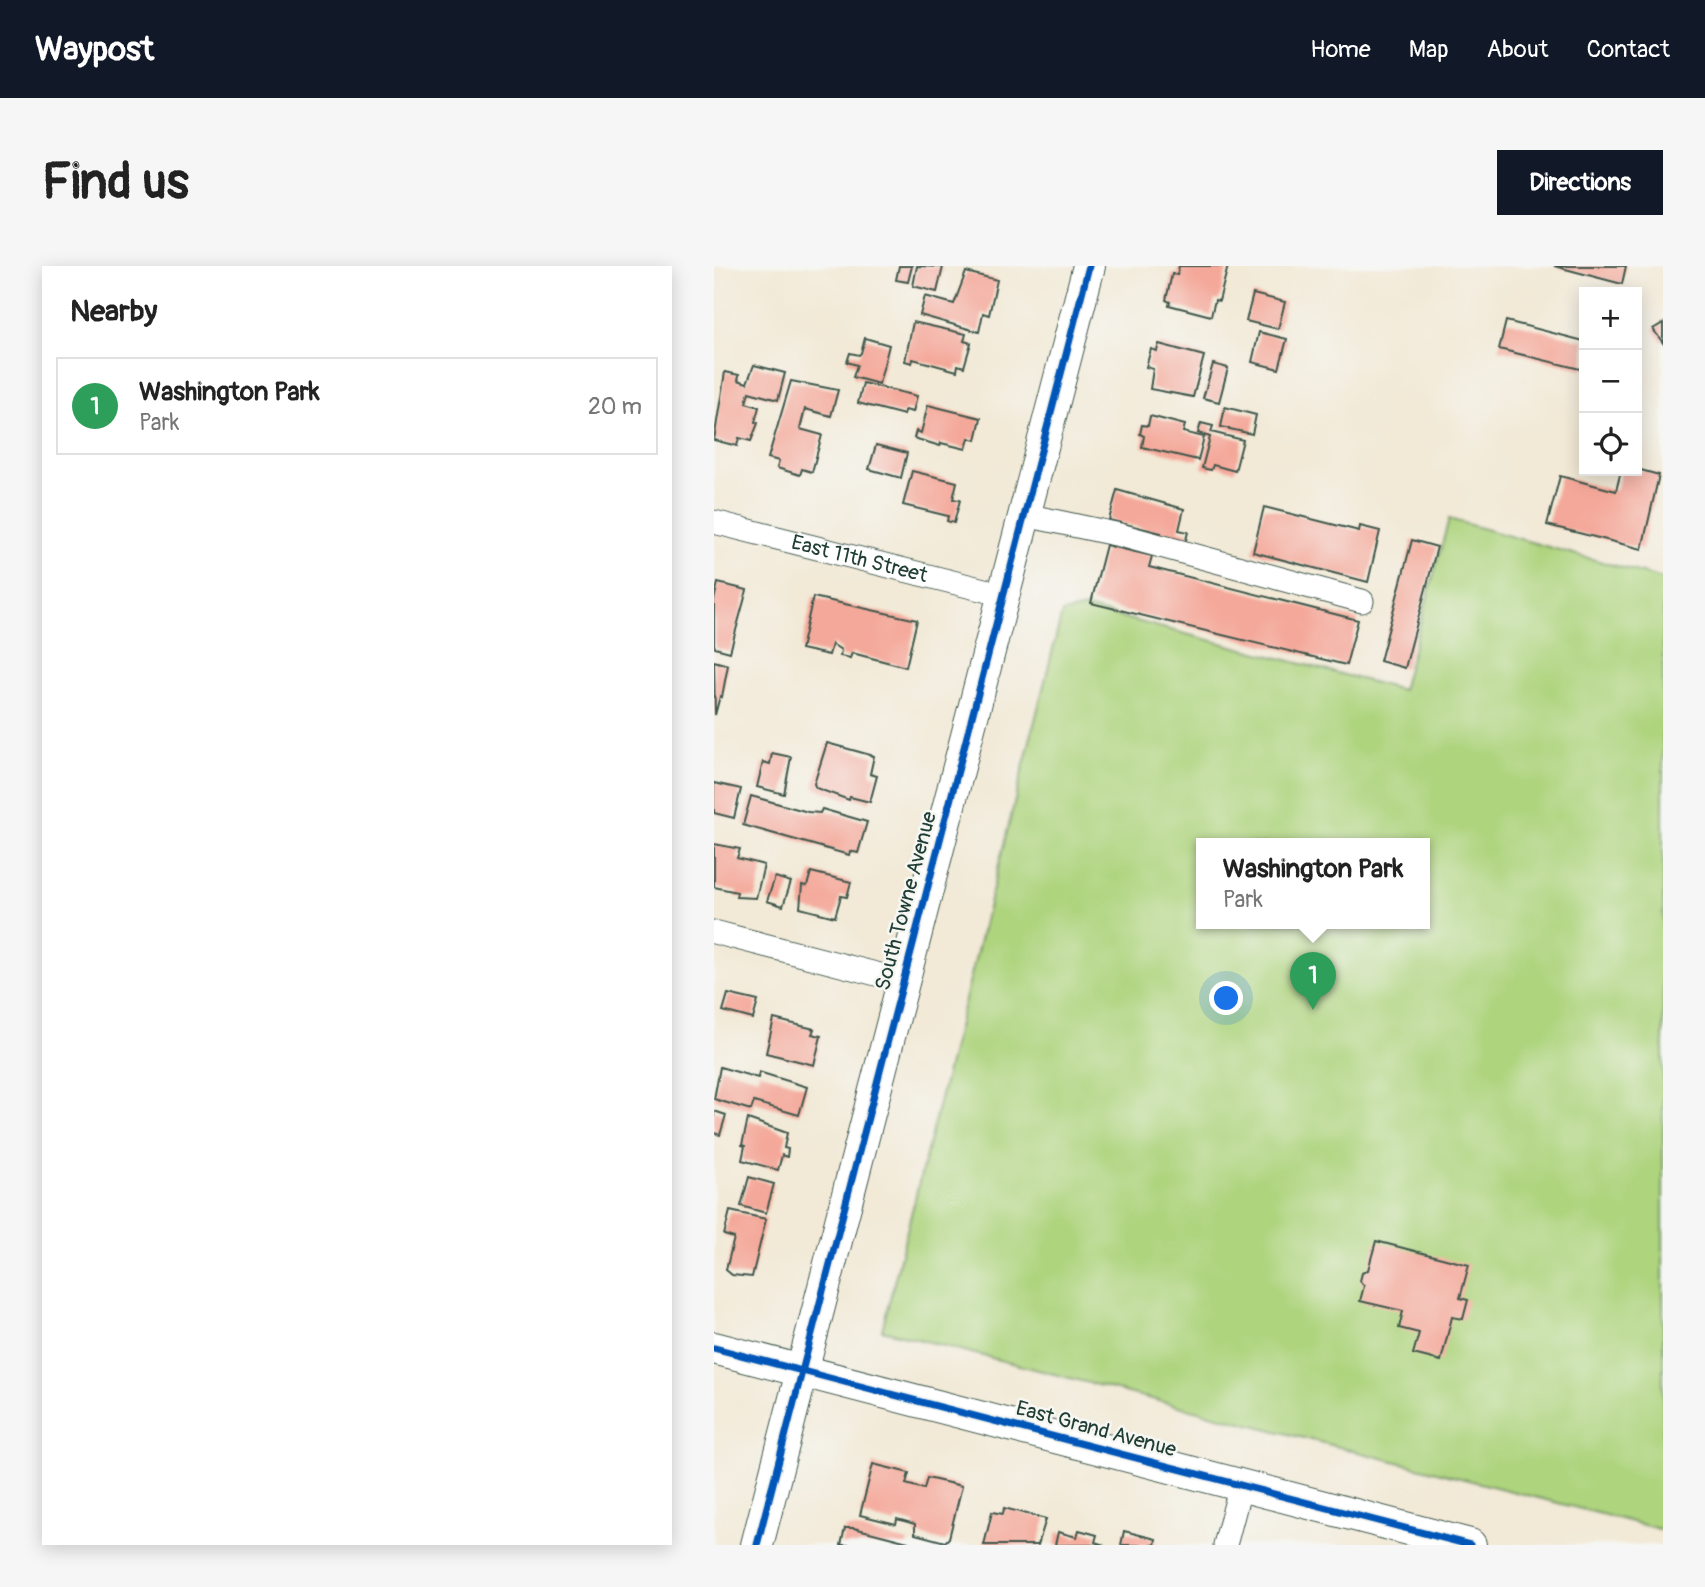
<!DOCTYPE html>
<html lang="en">
<head>
<meta charset="utf-8">
<style>
	body { margin:0; font-family:Pangolin,sans-serif; background:#f6f6f6; color:#222 }
	.controls { position:absolute; right:21px; top:21px; display:grid; overflow:hidden; border-radius:0px; box-shadow:0 4px 18px #0003 }
	.controls button { width:63px; height:63px; display:grid; place-items:center; padding:0; border:0; border-bottom:2px solid #e0e0e0; background:#fff; color:#222; font:35px sans-serif }
	.you { position:absolute; left:513px; top:733px; width:24px; height:24px; margin:-18px; border:5px solid #fff; border-radius:50%; background:#1a73e8; box-shadow:0 0 0 10px #1a73e833 }
	.badge { display:grid; place-items:center; width:46px; height:46px; border-radius:50%; background:#111827; color:#fff; font-size:23px; font-weight:700 }
	.pin { position:absolute; translate:-50% -58px; filter:drop-shadow(0 2px 4px #0008) }
	.pin::after { content:''; position:absolute; top:37px; width:24px; height:21px; background:inherit; clip-path:polygon(0 0,100% 0,50% 100%) }
	.popup { position:absolute; left:482px; top:572px; width:234px; height:91px; box-sizing:border-box; display:grid; place-content:center; border-radius:0px; background:#fff; filter:drop-shadow(0 2px 5px #0005); font-size:23px; white-space:nowrap; color:#767676 }
	.popup b { font-size:26px; color:#222 }
	.popup::after { content:''; position:absolute; left:50%; top:100%; margin-left:-14px; border:14px solid transparent; border-top-color:#fff }
	.list { margin:0; padding:0; list-style:none }
	h2 { display:flex; justify-content:space-between; align-items:center; height:91px; margin:0; padding:0 28px; font-size:30px }
	h2 small { font-size:23px; font-weight:400; color:#767676 }
	.list li { display:grid; grid-template-columns:46px 1fr auto; gap:21px; align-items:center; box-sizing:border-box; height:98px; margin:0 14px 14px; padding:0 14px; border:2px solid #e0e0e0; border-radius:0px }
	.list b { display:block; font-size:26px; white-space:nowrap }
	.list p { margin:0; font-size:23px; white-space:nowrap; color:#767676 }
	.list em { font-size:23px; font-style:normal; color:#767676 }
	.icon { flex:none; width:38px; height:38px; fill:none; stroke:currentColor; stroke-width:2; stroke-linecap:round; stroke-linejoin:round }
	.map { position:relative; flex:none; width:949px; height:1279px; overflow:hidden; border-radius:0px }
	header { display:flex; align-items:center; gap:42px; box-sizing:border-box; height:98px; padding:0 35px; background:#111827; color:#fff }
	header strong { font-size:33px }
	nav { display:flex; gap:38px; margin-inline-start:auto; font-size:24px }
	.intro { display:flex; align-items:center; justify-content:space-between; box-sizing:border-box; height:168px; padding:0 42px }
	h1 { margin:0; font-size:49px }
	.button { padding:18px 32px; border-radius:0px; background:#111827; color:#fff; font-size:24px; font-weight:700 }
	main { display:flex; gap:42px; padding:0 42px }
	aside { flex:1; background:#fff; border-radius:0px; box-shadow:0 4px 18px #0003 }
	.map>svg:first-child { display:block }
	.green { fill:#aed47e; stroke:#668859; stroke-width:2; fill-rule:evenodd }
	.building { fill:#f4a89a }
	.lines { fill:none; stroke-linecap:round; stroke-linejoin:round }
	.street-casing { stroke:#3f574c; stroke-width:25 }
	.secondary-casing { stroke:#3f574c; stroke-width:34 }
	.street { stroke:#fff; stroke-width:23 }
	.secondary { stroke:#fff; stroke-width:32 }
	.cycleway-casing { stroke:#f6f6f2; stroke-width:11 }
	.cycleway { stroke:#0057b8; stroke-width:7 }
	.labels { text-anchor:middle; dominant-baseline:central; stroke-width:5; stroke-linejoin:round; paint-order:stroke }
	.street-label { font-size:21px; fill:#1f3d34; stroke:#f6f6f2 }
</style>
</head>
<body>
<header>
<strong>Waypost</strong>
<nav><a>Home</a><a>Map</a><a>About</a><a>Contact</a></nav>
</header>
<div class="intro"><h1>Find us</h1><a class="button">Directions</a></div>
<main>
<aside>
<h2>Nearby<small></small></h2>
<ul class="list">
<li><span class="badge" style="background:#2e9e5b">1</span><div><b>Washington Park</b><p>Park</p></div><em>20 m</em></li>
</ul>
</aside>
<div class="map">
<svg width="949" height="1279" viewBox="0 0 949 1279">
	<rect width="100%" height="100%" fill="#f6f6f2"/>
	<filter id="ink" filterUnits="userSpaceOnUse"><feTurbulence type="fractalNoise" baseFrequency=".0143" numOctaves="2"/><feDisplacementMap in="SourceGraphic" scale="14" xChannelSelector="R" yChannelSelector="G"/><feConvolveMatrix kernelMatrix="1 2 1 2 8 2 1 2 1" color-interpolation-filters="sRGB"/></filter>
	<filter id="wash" filterUnits="userSpaceOnUse"><feTurbulence type="fractalNoise" baseFrequency=".00686" numOctaves="4" result="noise"/><feDisplacementMap in="SourceGraphic" scale="28" xChannelSelector="R" yChannelSelector="G"/><feGaussianBlur stdDeviation="1.57" result="paint"/><feColorMatrix in="noise" values="0 0 0 0 0 0 0 0 0 0 0 0 0 0 0 0 0 1.4 0 .05"/><feComposite in="paint" operator="in"/></filter>
	<g filter="url(#wash)">
		<rect width="100%" height="100%" fill="#f2e9d6"/>
		<path class="green" d="M735,253L949,313V1264L168,1064L348,347L372,342L688,424ZM487,578H711V658H487Z"/>
		<g id="blocks">
			<g class="building">
				<polygon points="185,0 198,0 194,16 182,14"/>
				<polygon points="203,0 229,1 223,26 199,20"/>
				<polygon points="465,0 514,0 505,35 501,34 497,50 455,39 456,36 452,34 458,8 463,9"/>
				<polygon points="840,0 912,0 908,18"/>
				<polygon points="252,6 283,14 275,49 269,47 265,66 206,49 211,30 240,38"/>
				<polygon points="539,28 571,36 564,63 532,55"/>
				<polygon points="792,55 870,75 870,104 785,83"/>
				<polygon points="199,56 252,68 250,75 257,77 250,101 244,99 243,105 199,93 198,97 191,95"/>
				<polygon points="949,57 949,77 939,63"/>
				<polygon points="545,66 573,73 565,103 538,96"/>
				<polygon points="151,72 175,79 165,118 139,111 143,99 133,96 136,87 145,89 147,87"/>
				<polygon points="445,78 490,90 479,131 436,123 439,103 432,101 437,83 443,85"/>
				<polygon points="499,98 514,102 505,136 489,132"/>
				<polygon points="40,99 71,107 64,134 35,126 32,137 45,141 41,156 44,157 37,175 25,172 23,180 0,174 11,106 25,109 24,114 33,117"/>
				<polygon points="77,115 124,124 117,150 91,143 86,163 108,169 98,206 88,203 86,209 63,202 65,195 54,192"/>
				<polygon points="149,117 203,130 199,146 191,144 190,149 144,137"/>
				<polygon points="214,139 267,152 262,174 255,172 252,183 227,177 226,180 200,172 202,165 207,167"/>
				<polygon points="511,141 542,149 538,168 507,161"/>
				<polygon points="436,150 471,159 469,166 490,171 484,194 428,181 430,170 426,168 428,159 434,160"/>
				<polygon points="487,157 499,160 497,166 529,174 521,205 499,199 497,204 488,202 496,171 484,167"/>
				<polygon points="162,179 193,187 187,212 155,203"/>
				<polygon points="923,203 945,209 928,283 833,259 846,210 902,225 907,205"/>
				<polygon points="198,205 243,216 239,233 246,234 240,257 233,255 234,250 189,239"/>
				<polygon points="403,224 470,243 465,264 474,266 471,278 445,271 447,267 395,254"/>
				<polygon points="550,241 645,265 646,260 666,265 654,316 539,286"/>
				<polygon points="698,274 723,281 691,402 666,395"/>
				<polygon points="392,279 438,290 435,301 644,354 632,399 377,337"/>
				<polygon points="4,317 33,324 16,386 1,382 0,378 0,334"/>
				<polygon points="99,331 203,354 192,401 138,387 136,392 126,390 127,384 118,378 115,389 87,383"/>
				<polygon points="0,395 14,399 8,431 6,430 1,449"/>
				<polygon points="113,477 160,490 156,508 163,510 156,536 136,531 135,534 102,522 100,518"/>
				<polygon points="58,487 77,491 70,528 43,521 49,496 56,498"/>
				<polygon points="0,517 27,523 20,552 0,547"/>
				<polygon points="37,530 94,546 106,547 108,543 153,556 144,587 136,585 135,589 29,559"/>
				<polygon points="0,578 26,583 23,592 50,599 42,632 22,631 23,626 0,621"/>
				<polygon points="97,606 137,616 133,631 127,630 121,651 86,642 88,619 93,620"/>
				<polygon points="61,611 77,616 69,640 53,635"/>
				<polygon points="14,728 44,735 39,753 9,745"/>
				<polygon points="60,753 100,763 98,768 107,770 100,799 52,787"/>
				<polygon points="6,801 44,812 45,806 93,821 85,849 40,836 37,844 0,833"/>
				<polygon points="0,845 12,849 6,869 0,867"/>
				<polygon points="34,853 73,867 70,882 74,883 73,891 68,889 64,904 28,894 31,880 28,879"/>
				<polygon points="35,911 60,918 52,947 27,940"/>
				<polygon points="16,945 52,953 38,1011 18,1009 12,1004 20,972 10,969"/>
				<polygon points="662,975 755,999 746,1032 754,1034 749,1053 738,1051 727,1095 699,1088 705,1067 685,1062 689,1045 646,1035 650,1020 646,1015 648,1007 654,1004"/>
				<polygon points="159,1198 195,1207 192,1218 210,1223 213,1212 248,1220 235,1272 231,1276 201,1268 201,1258 183,1253 182,1258 146,1249"/>
				<polygon points="290,1242 332,1253 324,1279 270,1279 278,1246 289,1248"/>
				<polygon points="131,1262 140,1262 194,1276 193,1279 127,1279"/>
				<polygon points="365,1264 383,1269 381,1276 390,1279 341,1279 344,1266 363,1271"/>
				<polygon points="410,1265 442,1273 441,1279 407,1279"/>
			</g>
		</g>
	</g>
	<g filter="url(#ink)">
		<use href="#blocks" fill-opacity="0" stroke="#3f574c" stroke-width="2"/>
		<g class="lines">
			<defs>
				<g id="street">
					<polyline points="311,249 406,269 648,335"/>
					<path id="s1" d="M0,256L290,329"/>
					<polyline points="0,666 189,715"/>
					<polyline points="511,1279 527,1219"/>
				</g>
				<g id="secondary">
					<polyline points="0,1082 756,1279"/>
					<polyline points="43,1279 375,0"/>
				</g>
			</defs>
			<use href="#street" class="street-casing"/>
			<use href="#secondary" class="secondary-casing"/>
			<use href="#street" class="street"/>
			<use href="#secondary" class="secondary"/>
			<defs>
				<g id="cycleway">
					<polyline points="0,1082 756,1279"/>
					<polyline points="43,1279 375,0"/>
				</g>
			</defs>
			<use href="#cycleway" class="cycleway-casing"/>
			<use href="#cycleway" class="cycleway"/>
		</g>
	</g>
	<g class="labels">
		<g class="street-label">
			<text stroke="none"><textPath href="#s1" startOffset="150">East 11th Street</textPath></text>
			<text transform="translate(192 635) rotate(-75)">South Towne Avenue</text>
			<text transform="translate(382 1163) rotate(15)">East Grand Avenue</text>
		</g>
	</g>
</svg>
<div class="controls">
<button>+</button>
<button>−</button>
<button><svg class="icon" aria-label="locate" viewBox="0 0 24 24"><circle cx="12" cy="12" r="6"/><path d="M12 2v4M12 18v4M2 12h4M18 12h4"/></svg></button>
</div>
<div class="you"></div>
<div class="pin badge" style="left:599px;top:744px;background:#2e9e5b">1</div>
<div class="popup"><b>Washington Park</b>Park</div>
</div>
</main>
</body>
</html>
